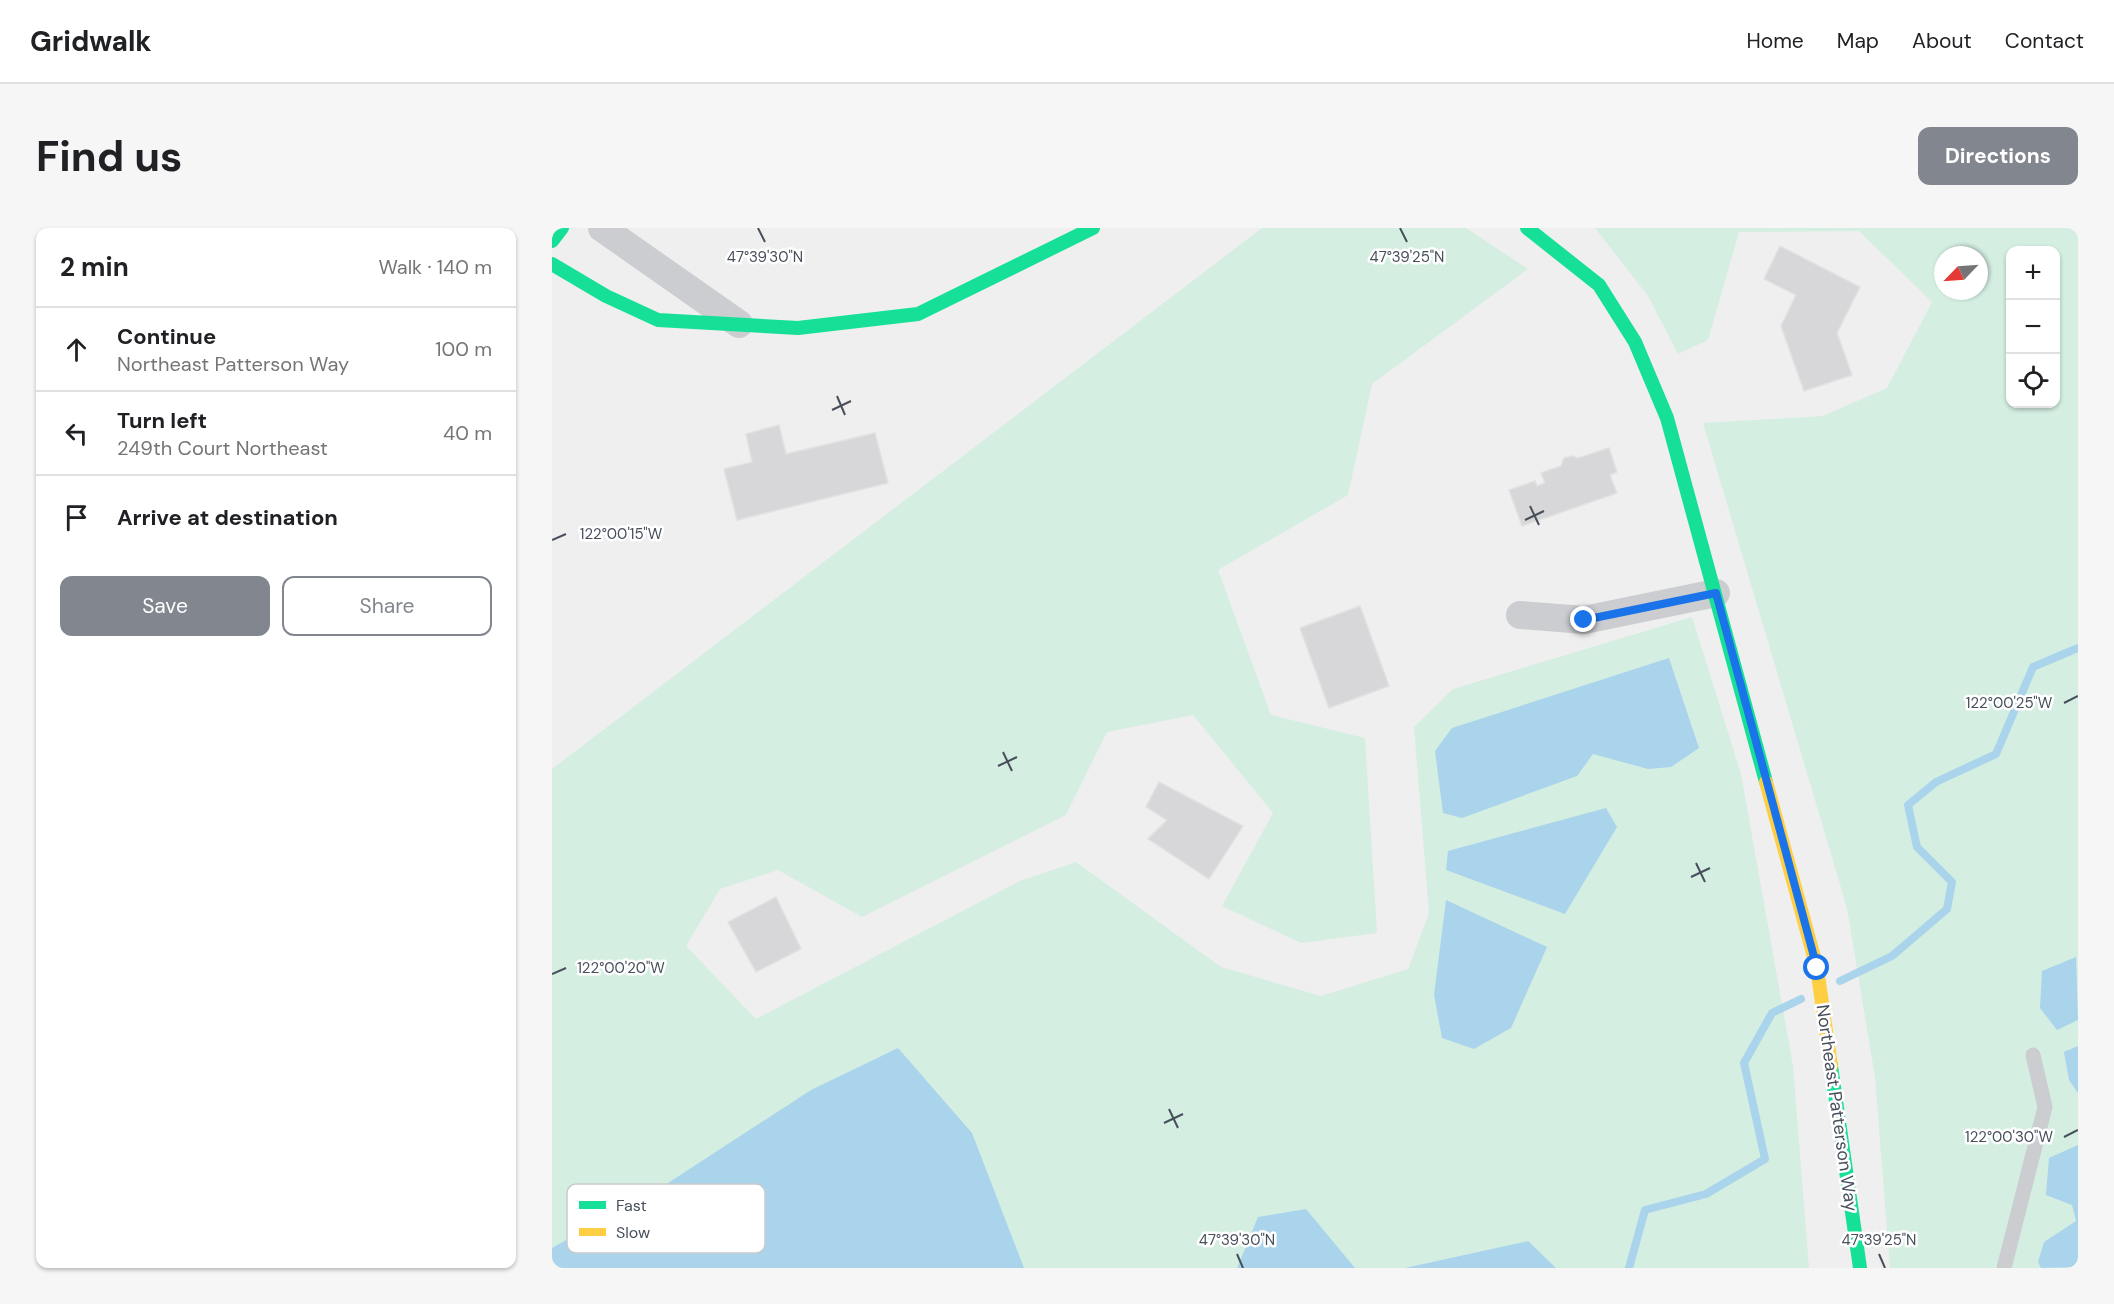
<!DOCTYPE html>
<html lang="en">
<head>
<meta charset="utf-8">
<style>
	body { margin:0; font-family:"DM Sans",sans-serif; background:#f6f6f6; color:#202124 }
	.controls { position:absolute; right:18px; top:18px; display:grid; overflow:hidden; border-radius:12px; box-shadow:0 2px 4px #0004 }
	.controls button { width:54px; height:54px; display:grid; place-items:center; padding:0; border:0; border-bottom:2px solid #e0e0e0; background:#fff; color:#202124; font:30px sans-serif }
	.compass { position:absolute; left:1382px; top:18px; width:54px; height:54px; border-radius:50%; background:#fff; box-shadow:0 2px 4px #0004; rotate:245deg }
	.stop { position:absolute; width:18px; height:18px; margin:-14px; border:4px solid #1a73e8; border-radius:50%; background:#fff }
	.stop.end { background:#1a73e8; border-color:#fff; box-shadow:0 2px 6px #0008 }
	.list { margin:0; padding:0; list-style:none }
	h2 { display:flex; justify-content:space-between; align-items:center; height:78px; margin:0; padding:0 24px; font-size:26px }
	h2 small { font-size:20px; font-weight:400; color:#757577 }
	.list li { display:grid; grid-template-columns:39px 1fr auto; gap:18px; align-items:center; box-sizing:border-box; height:84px; padding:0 24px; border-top:2px solid #e0e0e0 }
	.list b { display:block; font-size:22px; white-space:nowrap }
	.list p { margin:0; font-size:20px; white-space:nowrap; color:#757577 }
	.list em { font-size:20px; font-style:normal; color:#757577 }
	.actions { display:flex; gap:12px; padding:18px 24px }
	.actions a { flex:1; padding:14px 0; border:2px solid #82878f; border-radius:12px; text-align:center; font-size:21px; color:#82878f }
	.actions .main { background:#82878f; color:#fff }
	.icon { flex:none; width:33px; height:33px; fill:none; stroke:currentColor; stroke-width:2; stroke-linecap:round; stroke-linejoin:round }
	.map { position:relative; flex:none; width:1526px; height:1040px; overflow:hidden; border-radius:12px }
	header { display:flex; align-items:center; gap:36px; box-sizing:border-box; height:84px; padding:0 30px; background:#fff; border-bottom:2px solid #e0e0e0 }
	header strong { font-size:28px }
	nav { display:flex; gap:33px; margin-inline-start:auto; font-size:21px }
	.intro { display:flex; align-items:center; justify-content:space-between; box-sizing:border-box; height:144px; padding:0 36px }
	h1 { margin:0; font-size:42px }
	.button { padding:15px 27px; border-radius:12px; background:#82878f; color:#fff; font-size:21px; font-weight:700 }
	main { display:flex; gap:36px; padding:0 36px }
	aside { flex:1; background:#fff; border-radius:12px; box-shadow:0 2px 4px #0004 }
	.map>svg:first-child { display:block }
	.green { fill:#d4eee2; fill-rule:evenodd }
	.water { fill:#aad4eb }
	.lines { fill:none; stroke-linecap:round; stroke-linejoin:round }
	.stream { stroke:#aad4eb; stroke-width:8 }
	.building { fill:#d7d7d9; stroke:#e1e1e2; stroke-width:1.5 }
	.lane { stroke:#cbcdd0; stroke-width:15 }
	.street { stroke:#cbcdd0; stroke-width:28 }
	.fast { stroke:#16e098; stroke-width:14 }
	.slow { stroke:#ffcf43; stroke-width:14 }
	.route { stroke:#1a73e8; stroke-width:8 }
	.ticks { fill:none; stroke:#474f5b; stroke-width:2 }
	.labels { text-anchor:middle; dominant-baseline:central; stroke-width:5; stroke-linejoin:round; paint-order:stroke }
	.street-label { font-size:18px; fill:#474f5b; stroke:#fff }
	.key { fill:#fff; stroke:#c8cace; stroke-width:1.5 }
	.key-label { font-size:16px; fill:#474f5b }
	.ticks-label { font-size:15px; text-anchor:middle; fill:#474f5b; stroke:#fff; stroke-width:5; stroke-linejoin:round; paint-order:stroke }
</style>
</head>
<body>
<header>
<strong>Gridwalk</strong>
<nav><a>Home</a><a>Map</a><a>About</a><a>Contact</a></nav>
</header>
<div class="intro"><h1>Find us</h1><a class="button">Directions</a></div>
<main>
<aside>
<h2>2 min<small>Walk · 140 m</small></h2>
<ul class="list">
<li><svg class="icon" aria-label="ahead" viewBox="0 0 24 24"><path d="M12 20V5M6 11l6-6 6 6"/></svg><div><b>Continue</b><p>Northeast Patterson Way</p></div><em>100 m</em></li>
<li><svg class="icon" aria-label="left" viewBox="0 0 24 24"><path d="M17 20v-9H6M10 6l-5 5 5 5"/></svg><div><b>Turn left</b><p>249th Court Northeast</p></div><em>40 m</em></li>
<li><svg class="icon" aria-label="arrive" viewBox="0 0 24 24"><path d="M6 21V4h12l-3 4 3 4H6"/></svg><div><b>Arrive at destination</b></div></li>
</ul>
<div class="actions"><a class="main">Save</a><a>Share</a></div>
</aside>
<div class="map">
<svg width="1526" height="1040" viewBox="0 0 1526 1040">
	<rect width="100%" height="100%" fill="#f0efef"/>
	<g class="green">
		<polygon points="710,0 914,0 976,41 820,156 796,267 666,342 719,487 813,510 825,705 749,715 670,678 721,585 641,487 555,504 514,587 310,689 226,642 168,661 134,718 204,791 468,653 524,634 669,739 769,768 856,741 877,685 862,499 901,461 1140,389 1189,546 1241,838 1257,1040 0,1040 0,541"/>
		<path d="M1043,0H1526V1040H1338L1323,849L1295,680L1151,195L1271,188L1335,160L1380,74L1307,3L1187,4L1156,112L1126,126L1096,68ZM1458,22H1504V176H1458ZM1391,27H1427V63H1391Z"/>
	</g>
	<g class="water">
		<polygon points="1117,430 1147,520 1119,539 1096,541 1041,526 1025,548 910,590 891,585 883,523 900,500"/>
		<polygon points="1054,580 1065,599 1013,686 894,642 896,623"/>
		<polygon points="894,672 995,719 959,800 922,821 890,810 882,767"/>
		<polygon points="1524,729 1526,792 1505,802 1488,780 1490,743"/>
		<polygon points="1526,818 1526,865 1517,852 1512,824"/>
		<polygon points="346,820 420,905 472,1040 0,1040 0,1020 113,957 259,862"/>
		<polygon points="1526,917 1526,1039 1489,1040 1486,1034 1492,1014 1524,993 1520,977 1494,967 1497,930"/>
		<polygon points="754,981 803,1040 685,1040 706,989"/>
		<polygon points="976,1013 1004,1040 853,1040"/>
	</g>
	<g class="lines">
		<g class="stream">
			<polyline points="1288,753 1340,728 1395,681 1400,654 1365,619 1356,577 1384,554 1444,526 1481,439 1526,420"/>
			<polyline points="1077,1040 1093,982 1154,966 1213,931 1192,835 1220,785 1249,771"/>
		</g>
	</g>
	<g class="building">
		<polygon points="1228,18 1308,59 1285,105 1300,147 1252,163 1229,98 1244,67 1212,51"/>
		<polygon points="227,197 234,226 323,205 336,255 185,292 172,241 200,234 194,206"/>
		<polygon points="1057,220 1065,244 1058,247 1065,265 970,298 957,262 983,253 985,258 993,255 989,245 1009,238 1012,230 1020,228 1026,230"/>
		<polygon points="808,378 837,458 777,480 748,400"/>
		<polygon points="607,554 691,598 657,651 596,611 615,592 594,579"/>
		<polygon points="224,669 249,721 204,744 176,694"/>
	</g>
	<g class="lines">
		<polyline class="lane" points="1452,1040 1493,879 1481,827"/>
		<g class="street">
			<polyline points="50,0 187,96"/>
			<polyline points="968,387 1032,392 1164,365"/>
		</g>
		<g class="fast">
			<polyline points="975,0 1047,57 1083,114 1115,190 1214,554"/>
			<polyline points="0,13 10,0"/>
			<polyline points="0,36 54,68 106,92 246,100 366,86 541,0"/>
			<polyline points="1279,838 1308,1040"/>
		</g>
		<polyline class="slow" points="1214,554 1265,740 1279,838"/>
	</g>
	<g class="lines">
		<polyline class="route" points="1032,392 1164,365 1265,740"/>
	</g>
	<path class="ticks" d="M206,0L213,14M848,0L855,14M285,168L293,187M280,182L299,173M978,278L987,297M973,292L992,283M0,312L14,306M1512,475L1526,468M451,524L460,543M446,538L465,529M1144,635L1153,654M1139,649L1158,640M0,746L14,740M617,881L626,900M612,895L631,886M1512,909L1526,902M685,1026L691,1040M1327,1026L1333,1040"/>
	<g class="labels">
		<g class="street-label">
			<text transform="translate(1285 880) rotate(82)">Northeast Patterson Way</text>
		</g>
	</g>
	<rect x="15" y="956" width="198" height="69" rx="9" class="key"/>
	<rect x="27" y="973" width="27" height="8" fill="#16e098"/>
	<rect x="27" y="1000" width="27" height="8" fill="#ffcf43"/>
	<g class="key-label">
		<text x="64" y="983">Fast</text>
		<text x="64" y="1010">Slow</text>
	</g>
	<g class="ticks-label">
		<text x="213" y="34">47°39'30"N</text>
		<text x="855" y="34">47°39'25"N</text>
		<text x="69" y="311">122°00'15"W</text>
		<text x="1457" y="480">122°00'25"W</text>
		<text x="69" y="745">122°00'20"W</text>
		<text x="1457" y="914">122°00'30"W</text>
		<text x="685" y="1017">47°39'30"N</text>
		<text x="1327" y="1017">47°39'25"N</text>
	</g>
</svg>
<div class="controls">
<button>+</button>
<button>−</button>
<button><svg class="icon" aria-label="locate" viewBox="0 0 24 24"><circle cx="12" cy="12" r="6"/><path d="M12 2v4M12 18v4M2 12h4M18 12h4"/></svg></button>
</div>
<svg class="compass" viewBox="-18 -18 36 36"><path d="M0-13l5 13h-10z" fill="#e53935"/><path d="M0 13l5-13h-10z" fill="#757577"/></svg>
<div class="stop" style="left:1265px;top:740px"></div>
<div class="stop end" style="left:1032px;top:392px"></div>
</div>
</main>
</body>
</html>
